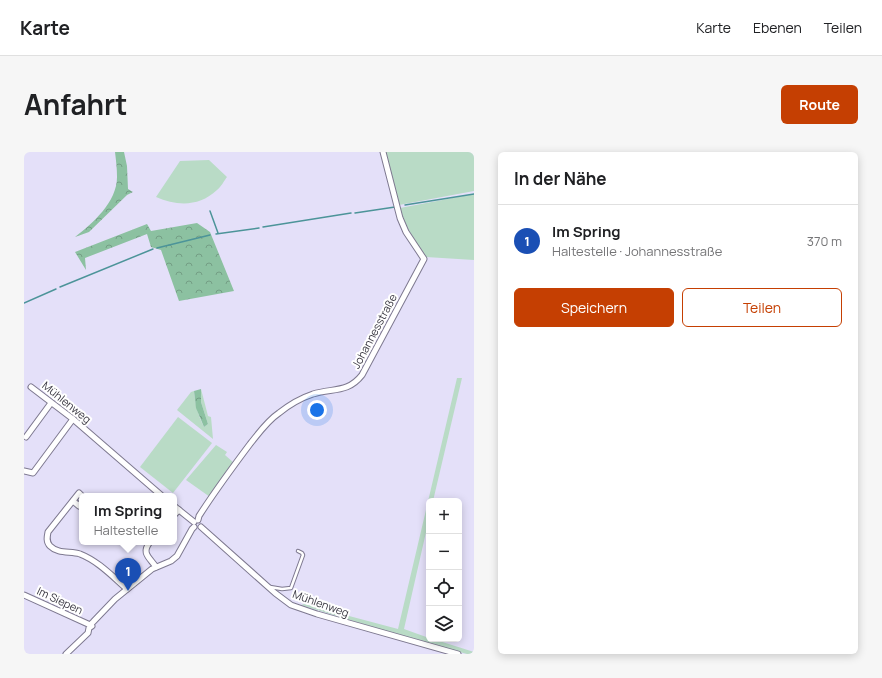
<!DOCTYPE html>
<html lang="de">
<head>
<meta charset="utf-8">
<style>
	body { margin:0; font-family:Manrope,sans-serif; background:#f6f6f6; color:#202124 }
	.controls { position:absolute; right:12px; bottom:12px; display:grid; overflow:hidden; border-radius:6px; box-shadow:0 2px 10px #0003 }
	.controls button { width:36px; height:36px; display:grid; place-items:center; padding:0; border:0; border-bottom:1px solid #e0e0e0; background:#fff; color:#202124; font:20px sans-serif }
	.you { position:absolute; left:293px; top:258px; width:14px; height:14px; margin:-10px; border:3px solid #fff; border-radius:50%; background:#1a73e8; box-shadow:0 0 0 6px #1a73e833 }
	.badge { display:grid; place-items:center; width:26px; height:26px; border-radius:50%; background:#c53f02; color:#fff; font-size:13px; font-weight:700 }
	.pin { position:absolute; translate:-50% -33px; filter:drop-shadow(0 1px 2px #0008) }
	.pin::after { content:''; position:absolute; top:21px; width:14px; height:12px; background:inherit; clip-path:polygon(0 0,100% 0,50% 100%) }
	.popup { position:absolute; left:55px; top:341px; width:98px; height:52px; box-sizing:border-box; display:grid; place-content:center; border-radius:6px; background:#fff; filter:drop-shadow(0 1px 3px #0005); font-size:13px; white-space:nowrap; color:#757577 }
	.popup b { font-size:15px; color:#202124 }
	.popup::after { content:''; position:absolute; left:50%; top:100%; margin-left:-8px; border:8px solid transparent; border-top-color:#fff }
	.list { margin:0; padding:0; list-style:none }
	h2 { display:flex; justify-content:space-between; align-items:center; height:52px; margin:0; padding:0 16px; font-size:17px }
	h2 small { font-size:13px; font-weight:400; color:#757577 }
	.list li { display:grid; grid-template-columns:26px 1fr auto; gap:12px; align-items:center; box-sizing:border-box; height:72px; padding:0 16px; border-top:1px solid #e0e0e0 }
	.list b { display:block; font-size:15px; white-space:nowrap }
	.list p { margin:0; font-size:13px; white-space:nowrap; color:#757577 }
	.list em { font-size:13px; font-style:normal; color:#757577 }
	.actions { display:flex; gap:8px; padding:12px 16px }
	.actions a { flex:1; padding:9px 0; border:1px solid #c53f02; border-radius:6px; text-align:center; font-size:14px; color:#c53f02 }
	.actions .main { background:#c53f02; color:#fff }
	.icon { flex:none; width:22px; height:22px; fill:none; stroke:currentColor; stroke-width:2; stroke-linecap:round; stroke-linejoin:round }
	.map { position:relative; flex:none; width:450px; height:502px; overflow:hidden; border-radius:6px }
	header { display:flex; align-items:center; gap:24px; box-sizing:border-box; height:56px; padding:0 20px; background:#fff; border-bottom:1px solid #e0e0e0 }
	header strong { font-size:19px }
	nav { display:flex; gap:22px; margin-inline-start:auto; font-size:14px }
	.intro { display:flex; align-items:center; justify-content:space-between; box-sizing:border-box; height:96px; padding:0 24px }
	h1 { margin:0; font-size:28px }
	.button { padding:10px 18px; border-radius:6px; background:#c53f02; color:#fff; font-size:14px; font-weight:700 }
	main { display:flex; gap:24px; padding:0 24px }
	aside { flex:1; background:#fff; border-radius:6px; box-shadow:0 2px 10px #0003 }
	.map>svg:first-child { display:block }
	.green { fill:#b9dbc6 }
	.forest { fill:url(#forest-crowns) }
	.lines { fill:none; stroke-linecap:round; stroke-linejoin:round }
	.stream { stroke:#4c9499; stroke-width:1.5 }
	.lane-casing { stroke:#7e7990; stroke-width:4.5 }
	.street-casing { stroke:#7e7990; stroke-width:7 }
	.lane { stroke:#fff; stroke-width:2.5 }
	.street { stroke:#fff; stroke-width:5 }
	.labels { text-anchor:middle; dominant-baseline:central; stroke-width:4; stroke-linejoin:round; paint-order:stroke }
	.street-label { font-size:11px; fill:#3b3943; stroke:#fff }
</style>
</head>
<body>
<header>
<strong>Karte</strong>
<nav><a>Karte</a><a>Ebenen</a><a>Teilen</a></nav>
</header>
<div class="intro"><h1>Anfahrt</h1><a class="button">Route</a></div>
<main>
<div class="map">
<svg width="450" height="502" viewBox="0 0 450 502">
	<defs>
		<pattern id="forest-crowns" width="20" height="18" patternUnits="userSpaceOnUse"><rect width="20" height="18" fill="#8cc1a1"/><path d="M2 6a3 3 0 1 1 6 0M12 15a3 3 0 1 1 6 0" fill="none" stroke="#749e85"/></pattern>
	</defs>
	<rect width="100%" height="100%" fill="#e4e0f9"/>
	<g class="green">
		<polygon points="359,0 450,0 450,39 375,53"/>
		<path d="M185,8L203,25C200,29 197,35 193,38C175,55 153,54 132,45L156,9Z"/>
		<path d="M450,42V108L402,105C391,89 381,75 376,56Z"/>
		<polygon points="433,226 438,226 409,349 405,349 405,367 380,477 405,486 405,487 409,487 450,500 450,502 443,502 378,484 277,453 280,452 374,477"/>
		<path d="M177,237L184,264L187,265L189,287L153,258L167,240L170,239C171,252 174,263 180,275L184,272L177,250Z"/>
		<polygon points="154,265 188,291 149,341 116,315"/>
		<polygon points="192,293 203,300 201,303 210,311 186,345 162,328"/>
	</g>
	<g class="forest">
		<path d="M91,0H100L103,14L104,37L109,40L103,43L65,80L51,85C69,71 93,50 93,25C93,17 92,8 91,0Z"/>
		<polygon points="173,71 186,80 210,139 155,149 137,98 127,95 123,82 61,106 62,118 51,100 123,72 127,79"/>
		<polygon points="177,237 177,250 184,272 180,275 172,256 170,239"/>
	</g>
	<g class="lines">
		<g class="stream">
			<polyline points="381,53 450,42"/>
			<polyline points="186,59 194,81"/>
			<polyline points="331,61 371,55"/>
			<polyline points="239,75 327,61"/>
			<polyline points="192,82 235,76"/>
			<polyline points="133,96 186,83"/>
			<polyline points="36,135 129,97"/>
			<polyline points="0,151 32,137"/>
		</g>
		<defs>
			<polyline id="lane" points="246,435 258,437 267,436 279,403 278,401 274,399"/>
			<g id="street">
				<polyline points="7,235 49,267 138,344"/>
				<polyline points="2,285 27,251"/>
				<polyline points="0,319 9,321 49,267"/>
				<path d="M58,344L55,341L24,380C23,385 22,390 26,394C34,402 46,399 56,402C74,409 88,424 103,437"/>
				<polyline points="49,349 55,354 58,349"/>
				<polyline points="150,354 170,370"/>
				<polyline points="150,363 155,358"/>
				<path d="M174,368L175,364C191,339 208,316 226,292C235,281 243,269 255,261C265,253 277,246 289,242C309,236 324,241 338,223L400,107L382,80L376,66L359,0"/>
				<polyline points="177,375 251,441 267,453 293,462 434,502"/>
				<path d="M126,390C117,401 125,405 132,415"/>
				<polyline points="0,443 64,472"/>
				<polyline points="42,502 64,481 65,476 68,474 67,472 69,470 91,447 128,417 147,409 153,404 168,377 170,375"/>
			</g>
		</defs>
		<use href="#lane" class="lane-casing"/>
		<use href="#street" class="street-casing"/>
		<use href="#lane" class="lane"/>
		<use href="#street" class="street"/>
	</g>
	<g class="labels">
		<g class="street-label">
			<text transform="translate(350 179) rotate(-62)">Johannesstraße</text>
			<text transform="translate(43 250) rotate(39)">Mühlenweg</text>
			<text transform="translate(36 448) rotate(25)">Im Siepen</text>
			<text transform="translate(297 451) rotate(20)">Mühlenweg</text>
		</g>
	</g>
</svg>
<div class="controls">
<button>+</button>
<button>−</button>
<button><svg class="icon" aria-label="locate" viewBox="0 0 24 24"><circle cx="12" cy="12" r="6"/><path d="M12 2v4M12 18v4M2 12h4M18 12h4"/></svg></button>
<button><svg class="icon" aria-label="layers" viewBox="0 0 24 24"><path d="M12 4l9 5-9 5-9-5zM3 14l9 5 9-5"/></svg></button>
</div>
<div class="you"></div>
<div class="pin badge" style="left:104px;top:439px;background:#1a4fb4">1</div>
<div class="popup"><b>Im Spring</b>Haltestelle</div>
</div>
<aside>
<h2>In der Nähe<small></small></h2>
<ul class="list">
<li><span class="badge" style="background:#1a4fb4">1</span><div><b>Im Spring</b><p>Haltestelle · Johannesstraße</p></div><em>370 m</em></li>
</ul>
<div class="actions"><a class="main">Speichern</a><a>Teilen</a></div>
</aside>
</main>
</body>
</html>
